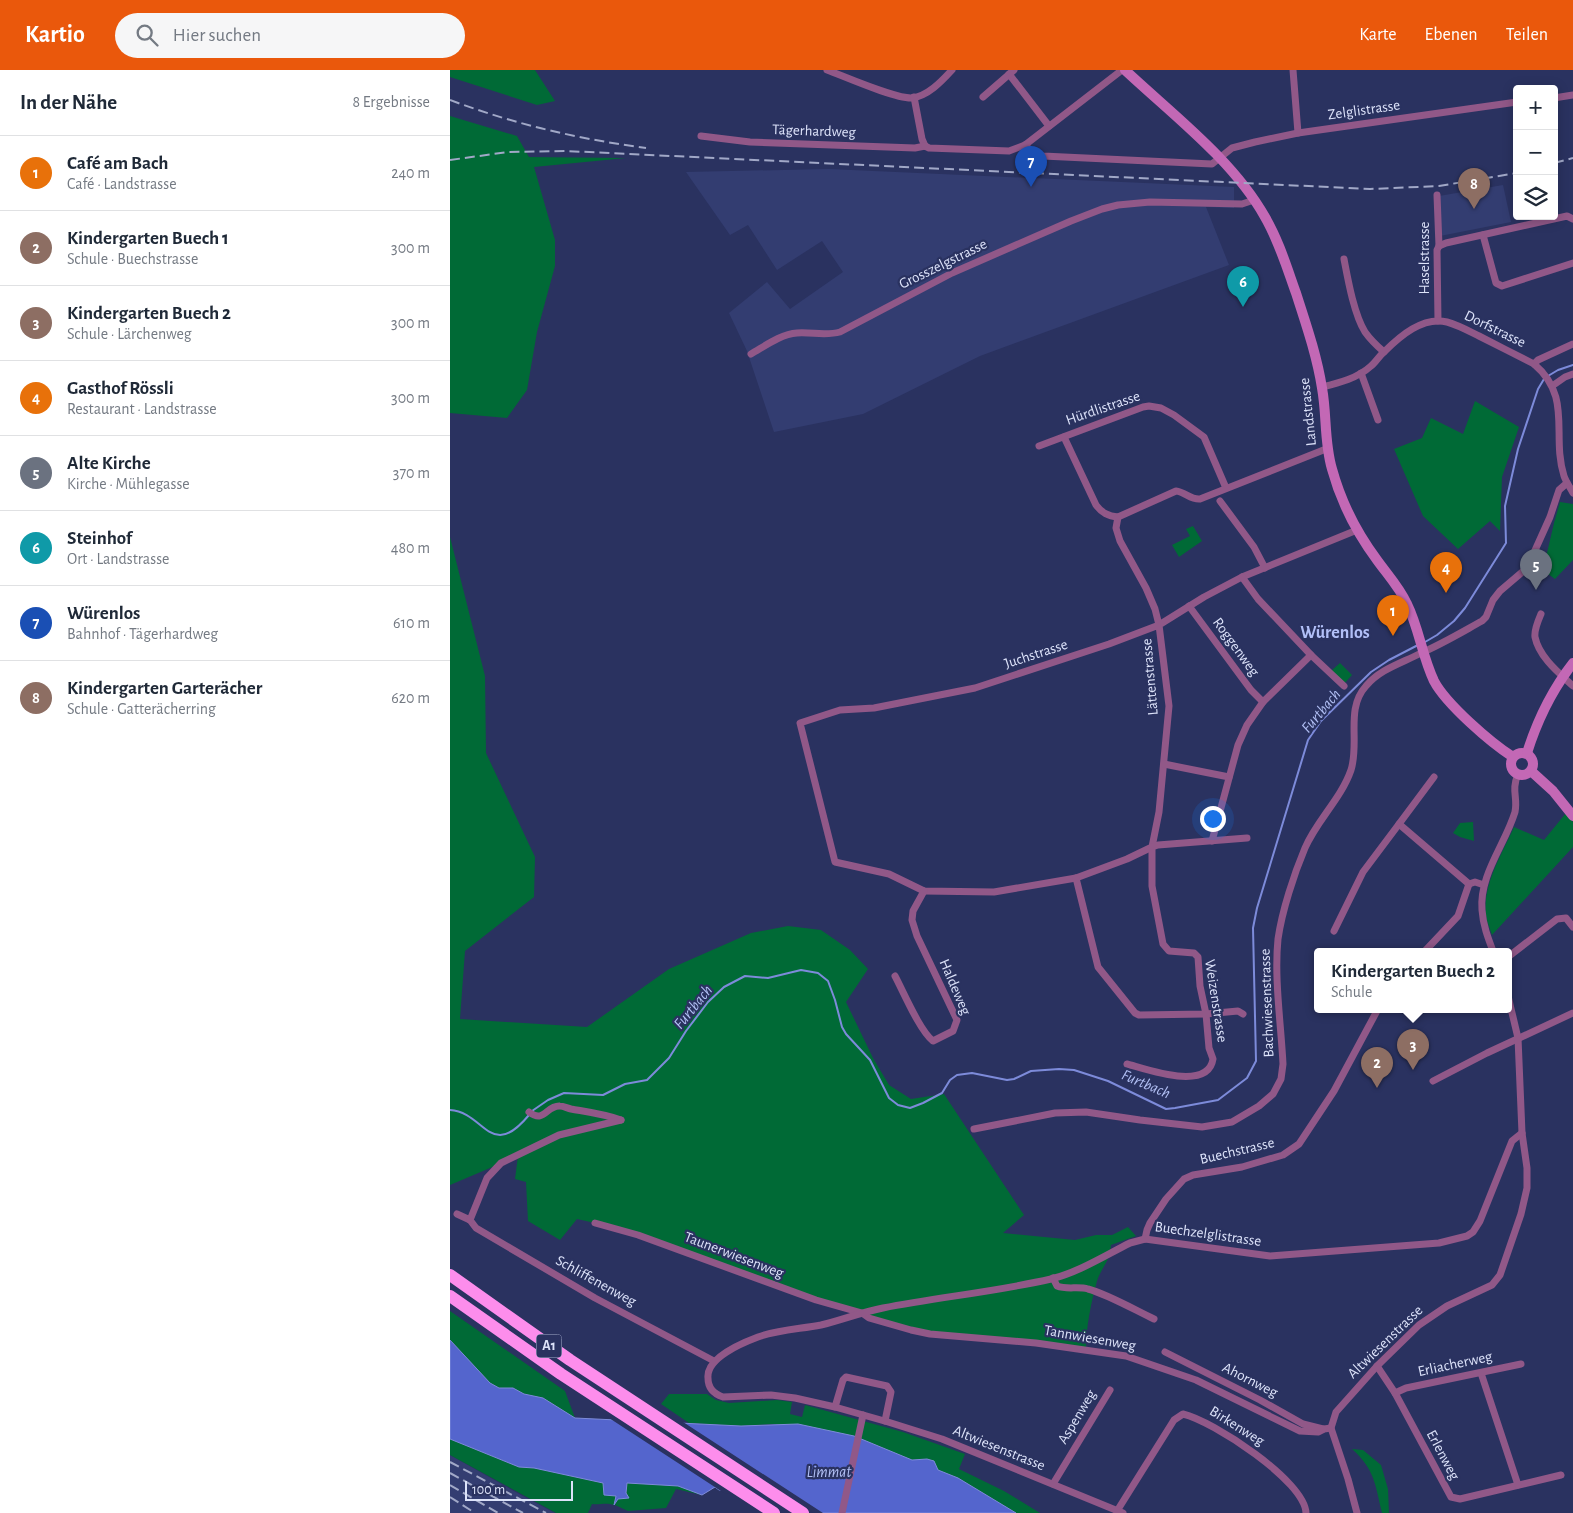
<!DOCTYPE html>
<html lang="de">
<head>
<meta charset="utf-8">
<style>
	body { margin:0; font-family:"Alegreya Sans",sans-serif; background:#f6f6f7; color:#1f2937 }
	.controls { position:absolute; right:15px; top:15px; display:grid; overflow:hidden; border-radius:5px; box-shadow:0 2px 12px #0003 }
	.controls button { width:45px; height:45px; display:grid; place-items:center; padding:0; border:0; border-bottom:1px solid #e0e1e3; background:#fff; color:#1f2937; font:25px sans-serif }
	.scale { position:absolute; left:15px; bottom:12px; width:108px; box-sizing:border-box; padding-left:5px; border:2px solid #dde3fa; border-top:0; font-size:14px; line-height:18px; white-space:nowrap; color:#dde3fa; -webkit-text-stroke:4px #2a3260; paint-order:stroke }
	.you { position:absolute; left:762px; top:748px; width:18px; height:18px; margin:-12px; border:4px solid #fff; border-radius:50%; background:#1a73e8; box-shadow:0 0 0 8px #1a73e833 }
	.badge { display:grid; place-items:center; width:32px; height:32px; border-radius:50%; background:#ea580c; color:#fff; font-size:16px; font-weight:700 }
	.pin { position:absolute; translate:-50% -41px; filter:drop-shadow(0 1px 2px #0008) }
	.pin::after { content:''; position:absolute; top:26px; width:18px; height:15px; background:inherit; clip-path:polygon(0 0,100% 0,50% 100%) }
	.popup { position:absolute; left:864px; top:878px; width:198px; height:65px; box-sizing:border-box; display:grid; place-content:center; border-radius:5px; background:#fff; filter:drop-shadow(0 1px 4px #0005); font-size:16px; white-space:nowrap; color:#747a83 }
	.popup b { font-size:19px; color:#1f2937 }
	.popup::after { content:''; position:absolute; left:50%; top:100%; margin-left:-10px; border:10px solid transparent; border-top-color:#fff }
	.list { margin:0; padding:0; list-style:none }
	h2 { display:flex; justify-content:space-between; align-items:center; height:65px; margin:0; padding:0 20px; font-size:21px }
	h2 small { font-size:16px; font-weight:400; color:#747a83 }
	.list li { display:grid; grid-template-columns:32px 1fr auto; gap:15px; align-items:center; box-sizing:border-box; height:75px; padding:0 20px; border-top:1px solid #e0e1e3 }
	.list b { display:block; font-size:19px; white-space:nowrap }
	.list p { margin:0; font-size:16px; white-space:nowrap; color:#747a83 }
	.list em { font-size:16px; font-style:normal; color:#747a83 }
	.icon { flex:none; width:28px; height:28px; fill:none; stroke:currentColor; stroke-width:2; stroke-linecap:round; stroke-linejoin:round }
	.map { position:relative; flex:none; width:1123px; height:1443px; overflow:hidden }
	header { display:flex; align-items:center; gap:30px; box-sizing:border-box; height:70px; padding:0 25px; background:#ea580c; color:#fff }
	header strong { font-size:24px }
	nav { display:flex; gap:28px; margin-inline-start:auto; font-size:18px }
	.search { width:350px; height:45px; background:#f6f6f7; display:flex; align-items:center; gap:12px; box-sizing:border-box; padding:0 18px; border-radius:28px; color:#747a83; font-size:19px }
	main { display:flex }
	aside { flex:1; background:#fff }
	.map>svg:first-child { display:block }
	.built { fill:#333d71 }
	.green { fill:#006a36 }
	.water { fill:#5465cd; stroke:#7d8bda }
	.pier { fill:#2a3260 }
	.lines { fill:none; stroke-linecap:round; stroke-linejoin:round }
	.stream { stroke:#7d8bda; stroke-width:2 }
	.street { stroke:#915888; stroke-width:7 }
	.secondary { stroke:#c368b5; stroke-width:10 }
	.highway { stroke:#fd8dec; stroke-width:12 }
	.rail { stroke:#a1a8c7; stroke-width:2; stroke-dasharray:10 5; stroke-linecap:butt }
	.labels { text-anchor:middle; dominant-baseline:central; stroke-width:4.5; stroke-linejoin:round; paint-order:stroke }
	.shield { fill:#2a3260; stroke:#a7aecc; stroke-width:1 }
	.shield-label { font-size:14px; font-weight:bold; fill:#dde3fa }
	.street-label { font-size:15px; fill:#dde3fa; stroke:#2a3260 }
	.water-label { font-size:16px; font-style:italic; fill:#b2c0f5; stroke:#2a3260 }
	.quarter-label { font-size:18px; font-weight:bold; fill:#b1bff7; stroke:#2a3260 }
</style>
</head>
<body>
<header>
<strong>Kartio</strong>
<div class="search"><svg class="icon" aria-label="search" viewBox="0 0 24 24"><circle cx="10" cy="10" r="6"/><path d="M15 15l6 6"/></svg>Hier suchen</div>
<nav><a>Karte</a><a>Ebenen</a><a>Teilen</a></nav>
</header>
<main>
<aside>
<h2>In der Nähe<small>8 Ergebnisse</small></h2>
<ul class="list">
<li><span class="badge" style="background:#e8710a">1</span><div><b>Café am Bach</b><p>Café · Landstrasse</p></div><em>240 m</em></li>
<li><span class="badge" style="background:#8d6e63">2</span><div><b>Kindergarten Buech 1</b><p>Schule · Buechstrasse</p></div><em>300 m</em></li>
<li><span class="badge" style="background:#8d6e63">3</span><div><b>Kindergarten Buech 2</b><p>Schule · Lärchenweg</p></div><em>300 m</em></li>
<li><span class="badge" style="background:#e8710a">4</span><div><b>Gasthof Rössli</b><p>Restaurant · Landstrasse</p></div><em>300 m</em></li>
<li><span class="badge" style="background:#6b7280">5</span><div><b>Alte Kirche</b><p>Kirche · Mühlegasse</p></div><em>370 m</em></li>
<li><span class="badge" style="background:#0f9aa8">6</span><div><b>Steinhof</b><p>Ort · Landstrasse</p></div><em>480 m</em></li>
<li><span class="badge" style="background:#1a4fb4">7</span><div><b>Würenlos</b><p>Bahnhof · Tägerhardweg</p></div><em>610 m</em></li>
<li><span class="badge" style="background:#8d6e63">8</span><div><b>Kindergarten Garterächer</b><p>Schule · Gatterächerring</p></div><em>620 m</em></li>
</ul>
</aside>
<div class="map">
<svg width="1123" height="1443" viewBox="0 0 1123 1443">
	<rect width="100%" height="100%" fill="#2a3260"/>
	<g class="built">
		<polygon points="379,99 784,117 784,138 756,137 779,195 530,286 413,344 324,362 297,281 279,243 317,212 340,239 393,202 372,171 327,200 298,155 280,165 236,102"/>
		<polygon points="1053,115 1061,152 990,166 989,126"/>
		<polygon points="0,1385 71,1425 105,1443 0,1443"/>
	</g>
	<g class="green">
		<polygon points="0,0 85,0 105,31 87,35 0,7"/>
		<polygon points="0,46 67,66 79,87 176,88 84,97 105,170 105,196 87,262 77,320 57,348 0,343"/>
		<polygon points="1025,331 1069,357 1052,407 1050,461 1040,451 1008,479 973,446 944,379 972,368 981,348 1013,364"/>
		<polygon points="1110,432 1123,434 1123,490 1105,509 1087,496 1097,483 1104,453"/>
		<polygon points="743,456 752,471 729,487 722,475 740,466 736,459"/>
		<path d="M0,467L35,606L36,683L85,787L84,827L15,881L10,949L137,957L219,899L301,863L338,856L371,860L400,880L418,899L396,932L423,988L439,1015L461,1029L494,1024L574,1145L553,1163L625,1170L646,1165H662L678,1157L686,1166L661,1175C660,1192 652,1196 647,1211C641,1233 636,1257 636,1280L461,1260L145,1153L127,1149L110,1170L78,1151L76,1112L65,1109L68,1086L0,1115Z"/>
		<polygon points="890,593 902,605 894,614 881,601"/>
		<path d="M1116,743L1123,752V777L1042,865C1040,859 1037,852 1036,846C1032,815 1052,784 1064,757L1094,770Z"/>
		<polygon points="1023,752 1024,771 1010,767 1003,763 1010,753"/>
		<polygon points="0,1241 115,1321 125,1348 93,1328 74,1324 63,1318 49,1318 40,1313 0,1270"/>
		<polygon points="219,1324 257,1324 266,1330 279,1333 327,1330 342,1332 340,1344 352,1347 355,1335 453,1362 515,1384 509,1399 554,1421 590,1443 566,1443 508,1408 488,1400 483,1391 477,1389 462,1390 404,1366 323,1354 291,1356 239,1353 211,1334"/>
		<path d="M0,1369L69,1397L84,1398L153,1413L166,1426L164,1435C156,1432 150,1435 142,1434L138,1443H106L0,1385Z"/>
		<path d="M902,1379L913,1380L931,1395L938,1419L939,1443H932C925,1414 925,1400 902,1379Z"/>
		<polygon points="177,1413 228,1416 252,1425 226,1419 216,1438 178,1441 165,1435 168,1429 176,1423"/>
	</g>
	<polygon class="water" points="0,1270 40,1313 49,1318 63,1318 74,1324 93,1328 125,1348 291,1356 348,1354 404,1366 462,1390 477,1389 484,1391 488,1400 508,1408 566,1443 373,1443 327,1428 269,1420 265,1417 252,1425 228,1416 177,1413 176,1423 179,1428 168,1429 164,1435 166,1426 154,1425 153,1413 84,1398 69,1397 0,1369"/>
	<polygon class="pier" points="156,1346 230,1350 373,1443 365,1443 326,1431 274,1423"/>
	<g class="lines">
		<g class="stream">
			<polyline points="1098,306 1108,300 1123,295"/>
			<polyline points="975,572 987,565 1004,551 1015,538 1056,473 1055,436 1068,379 1088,319 1094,309"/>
			<path d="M0,1040C35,1042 40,1092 79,1045"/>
			<polyline points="82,1041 98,1030 114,1023 153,1025 175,1014 197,1010 219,988 236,961 258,932 274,917 295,906 318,908 351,900 368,903 378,911 385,930 392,957 396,964 420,990 439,1028 448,1035 460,1038 473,1033 492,1023 500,1010 507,1005 522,1003 557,1010 564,1009 581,1001 609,999 624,1000 658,1011 716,1039 725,1038 768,1030 797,1008 806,991 803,858 807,838 858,670 871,651 921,602 939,590 968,575"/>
		</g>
		<g class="street">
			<path d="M377,0C396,7 443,28 461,28C477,27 492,11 502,0"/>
			<polyline points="843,0 848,63"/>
			<polyline points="559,4 599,56"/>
			<polyline points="464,27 472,69 475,76"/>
			<polyline points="533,27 564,0"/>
			<polyline points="1104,28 1123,25"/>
			<polyline points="251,66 300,72 465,78 475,76"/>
			<polyline points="575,75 583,83 593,86 762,94 782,78 805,72 848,63 1067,32"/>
			<polyline points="475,76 479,78 559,81 575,75 672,0"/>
			<polyline points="987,125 989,176 987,180 988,251"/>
			<polyline points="1033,165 1046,213 1052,216 1123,193"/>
			<polyline points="989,176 996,173 1117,146 1123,149"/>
			<path d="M894,189C898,210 904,244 915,262C920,269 927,276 934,282"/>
			<path d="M301,284C315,276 331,264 347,263C362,262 376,266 390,262L502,203L621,151L652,139L668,135L700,132L792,134L804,130"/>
			<polyline points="1084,294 1088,290 1123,274"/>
			<polyline points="911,303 928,350"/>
			<polyline points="1105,314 1115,307 1123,304"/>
			<path d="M872,317C889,313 908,308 921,296C926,292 929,286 934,282C950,266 973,246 997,252C1008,255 1019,261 1029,266C1047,275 1066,285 1084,294C1123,327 1101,365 1114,406C1116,412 1120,417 1123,423"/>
			<path d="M614,367L646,435C652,443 658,446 668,447"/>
			<polyline points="589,376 693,337 699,336 711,338 724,345 754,367 776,418"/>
			<path d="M876,379L750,429C741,430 735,422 726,421L668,447L666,458L670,471L696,518L705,539L709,555L719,636L709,742L702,777L677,789L626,808L544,822L474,821L439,804L385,792L350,653L390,640L424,638L525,618L659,574L709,555L754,527L792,507L907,460"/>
			<polyline points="770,431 804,477 815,498"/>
			<polyline points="739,536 801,620 813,632"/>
			<path d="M1091,544C1088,551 1084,560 1085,567C1089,587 1109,603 1123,616"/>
			<polyline points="861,585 894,616"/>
			<polyline points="714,694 779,707"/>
			<polyline points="984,707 949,754 1019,814"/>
			<polyline points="762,771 788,675 797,655 813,632 861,585 808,529 792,507"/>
			<polyline points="626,808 648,897 685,943 689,945 756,944 788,941 793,944"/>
			<polyline points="1019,814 1025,812 1034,815"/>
			<polyline points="884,861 913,802 949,754"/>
			<polyline points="975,881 1008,846 1019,814"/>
			<path d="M1043,881C1038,868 1033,855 1032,840C1029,805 1055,775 1065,742C1068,727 1061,721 1068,704"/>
			<polyline points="1058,887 1107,849 1116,848 1123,857"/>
			<path d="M445,906C454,923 470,961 483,971L503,961L507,950L467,866L462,850L463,841L474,821"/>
			<path d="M677,994C696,999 758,1022 763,989L759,978L756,944L750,916L748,887L744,883L719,881L713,874L702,816V777L708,775L797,768"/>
			<polyline points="983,1011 1037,983 1123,943"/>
			<path d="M79,1042C95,1054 96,1035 110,1036C113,1036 117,1038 121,1039C138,1042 154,1044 171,1050"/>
			<path d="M524,1059L605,1043L636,1042L690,1050L752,1057L782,1052L809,1036L823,1024L831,1009L833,994C831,954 824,908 828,869C832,841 844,804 855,778C867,750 891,729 901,700C910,672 895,639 916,616C930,599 952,593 971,583C992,574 1012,562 1032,551L1036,547L1043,530L1050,521L1077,498L1100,447L1109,420L1117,413"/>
			<polyline points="7,1144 20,1150 26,1158 145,1228 264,1291"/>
			<polyline points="20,1150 37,1108 51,1093 109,1065 171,1050"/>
			<polyline points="145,1153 188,1165 366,1230 412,1243 419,1248 461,1260 480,1264 586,1273 676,1286 746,1310 850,1361 868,1362 874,1359 881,1358"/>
			<polyline points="695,1169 697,1160 700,1153 716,1129 734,1109 743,1105 792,1097 833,1085 849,1074 884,1021 928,939"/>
			<path d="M603,1208L607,1216C617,1220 628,1216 638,1219C657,1224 685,1240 704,1249"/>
			<polyline points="715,1282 810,1330 853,1354 873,1359"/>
			<polyline points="927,1296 945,1323 1001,1427 1010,1429 1111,1405"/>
			<polyline points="1031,1303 1068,1415"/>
			<polyline points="945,1323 956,1318 1071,1294"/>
			<polyline points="385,1337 393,1310 396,1307 437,1316 441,1322 435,1351"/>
			<polyline points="603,1414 660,1320"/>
			<path d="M667,1441L724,1350L733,1344C763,1351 855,1411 856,1443"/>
			<polyline points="392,1443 413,1345"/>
			<path d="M673,1443L492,1369L438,1352L385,1337L345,1328L321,1325L273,1327C264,1324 258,1318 258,1308C256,1288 292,1273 308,1267C327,1260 350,1259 371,1255C392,1250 412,1242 433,1238C488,1227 545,1222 601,1209C629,1202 654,1186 680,1173L695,1169L820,1186L989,1173L1017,1166L1023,1162L1030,1151L1062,1071L1072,1063"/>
			<polyline points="907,1443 898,1409 881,1358 886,1342 927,1296 969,1255 997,1236 1042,1215 1050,1205 1071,1144 1077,1118 1077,1098 1072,1063 1068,968 1058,926"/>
		</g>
		<g class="secondary">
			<path d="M675,0C723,45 783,90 815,147C829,171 837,198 846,223C856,254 867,286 872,318C877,345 874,372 882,399C891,432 907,463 927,490C937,504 950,518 957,534C969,558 972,586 984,611C996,634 1041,673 1063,687"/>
			<circle cx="1072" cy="694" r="11"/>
			<path d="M1077,683C1087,651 1102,620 1123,593"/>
			<polyline points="1081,701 1103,721 1123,746"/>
		</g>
		<g class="highway">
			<polyline points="0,1205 120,1290 353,1443"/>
			<polyline points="0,1226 111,1304 324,1443"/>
		</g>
		<g class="rail">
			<path d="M0,30C64,54 128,69 196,78"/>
			<polyline points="0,90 58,82 116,81 920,119 989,116 1067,103"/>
			<polyline points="1104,93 1123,88"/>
			<polyline points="0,1392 96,1443"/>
			<polyline points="0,1403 73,1443"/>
			<polyline points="0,1415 48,1443"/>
			<polyline points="0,1427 25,1443"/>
		</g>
	</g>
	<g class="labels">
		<rect class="shield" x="86.5" y="1264.5" width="25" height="23" rx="4"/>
		<g class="shield-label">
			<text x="99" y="1276">A1</text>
		</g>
		<g class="street-label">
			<text transform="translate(914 40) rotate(-8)">Zelglistrasse</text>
			<text transform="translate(364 61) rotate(2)">Tägerhardweg</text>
			<text transform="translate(974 188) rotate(-90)">Haselstrasse</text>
			<text transform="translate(493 194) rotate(-26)">Grosszelgstrasse</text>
			<text transform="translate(1045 259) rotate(26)">Dorfstrasse</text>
			<text transform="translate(653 338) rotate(-19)">Hürdlistrasse</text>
			<text transform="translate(858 342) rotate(-96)">Landstrasse</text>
			<text transform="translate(786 577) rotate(54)">Roggenweg</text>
			<text transform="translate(586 584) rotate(-18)">Juchstrasse</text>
			<text transform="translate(700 607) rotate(-95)">Lättenstrasse</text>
			<text transform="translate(505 917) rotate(67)">Haldeweg</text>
			<text transform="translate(766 931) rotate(81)">Weizenstrasse</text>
			<text transform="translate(817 933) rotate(-92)">Bachwiesenstrasse</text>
			<text transform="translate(787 1081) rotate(-13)">Buechstrasse</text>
			<text transform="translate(758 1164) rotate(8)">Buechzelglistrasse</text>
			<text transform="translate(284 1185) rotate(21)">Taunerwiesenweg</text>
			<text transform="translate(146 1211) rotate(29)">Schliffenenweg</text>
			<text transform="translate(640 1268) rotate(10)">Tannwiesenweg</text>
			<text transform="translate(935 1272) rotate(-44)">Altwiesenstrasse</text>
			<text transform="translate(1005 1294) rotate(-12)">Erliacherweg</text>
			<text transform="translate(800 1310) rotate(27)">Ahornweg</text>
			<text transform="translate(627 1347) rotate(-59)">Aspenweg</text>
			<text transform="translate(787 1356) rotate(32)">Birkenweg</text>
			<text transform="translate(549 1378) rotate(22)">Altwiesenstrasse</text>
			<text transform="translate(993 1385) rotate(62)">Erlenweg</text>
		</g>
		<g class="water-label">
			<text transform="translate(871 641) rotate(-50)">Furtbach</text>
			<text transform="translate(243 937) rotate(-51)">Furtbach</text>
			<text transform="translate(696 1014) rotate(23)">Furtbach</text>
			<text x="379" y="1402">Limmat</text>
		</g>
		<g class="quarter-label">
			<text x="885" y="563">Würenlos</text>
		</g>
	</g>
</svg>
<div class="controls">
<button>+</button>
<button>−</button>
<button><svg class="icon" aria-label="layers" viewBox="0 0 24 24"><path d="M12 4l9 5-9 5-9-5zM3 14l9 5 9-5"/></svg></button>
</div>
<div class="scale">100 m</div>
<div class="you"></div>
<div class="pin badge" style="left:943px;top:566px;background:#e8710a">1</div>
<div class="pin badge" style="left:927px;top:1018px;background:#8d6e63">2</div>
<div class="pin badge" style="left:963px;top:1000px;background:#8d6e63">3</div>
<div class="popup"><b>Kindergarten Buech 2</b>Schule</div>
<div class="pin badge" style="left:996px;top:523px;background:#e8710a">4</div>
<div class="pin badge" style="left:1086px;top:520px;background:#6b7280">5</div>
<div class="pin badge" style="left:793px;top:237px;background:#0f9aa8">6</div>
<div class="pin badge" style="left:581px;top:117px;background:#1a4fb4">7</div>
<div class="pin badge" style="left:1024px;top:139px;background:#8d6e63">8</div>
</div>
</main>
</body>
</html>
